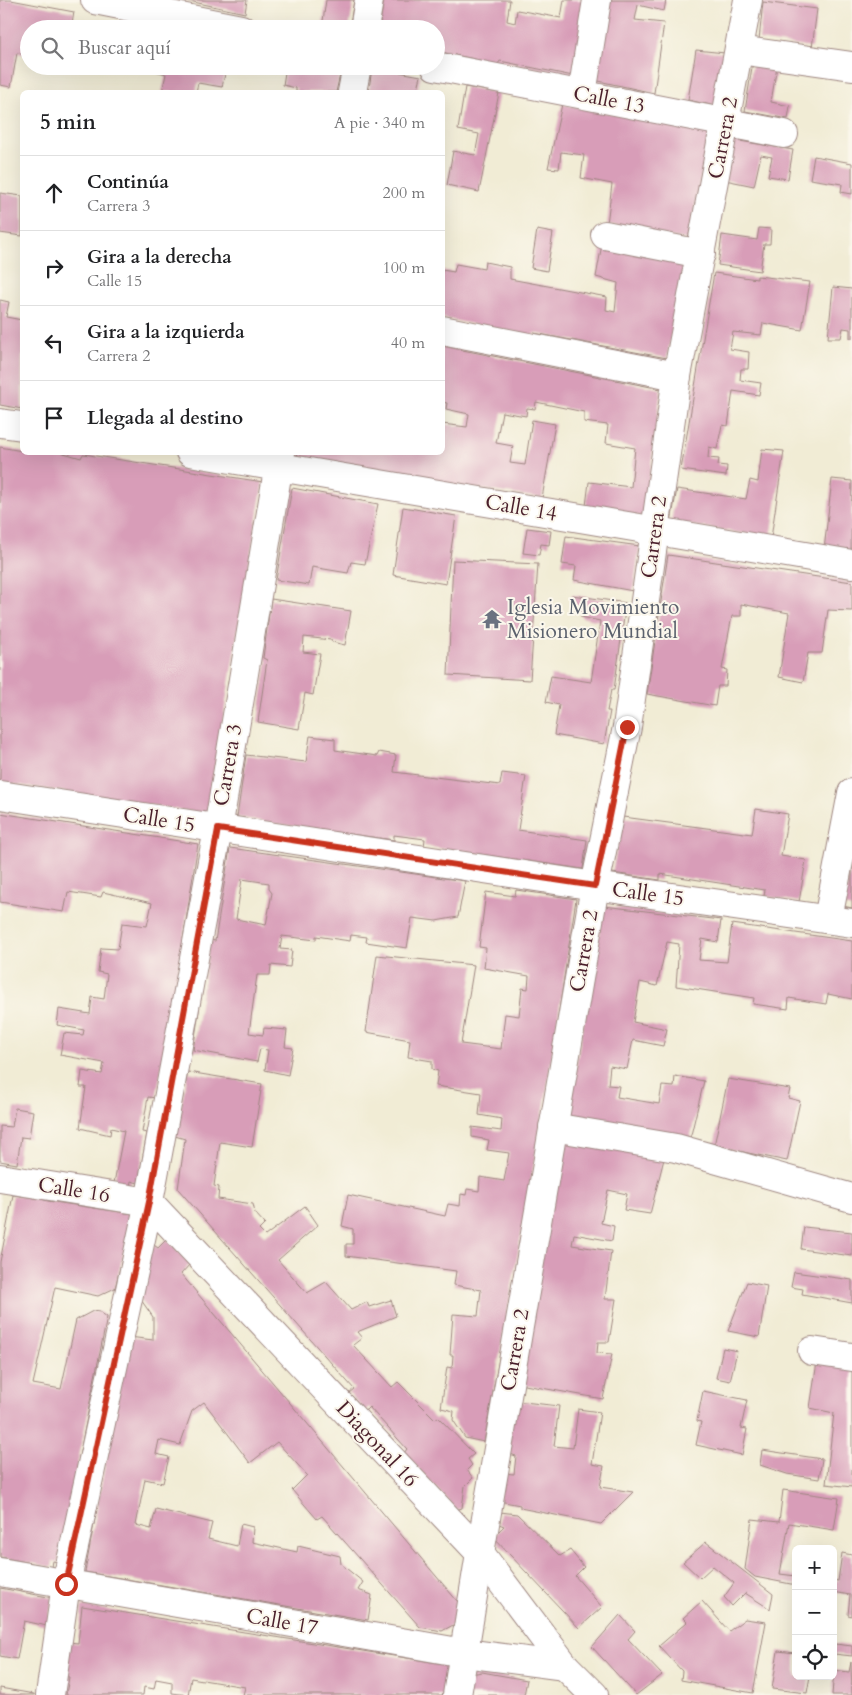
<!DOCTYPE html>
<html lang="es">
<head>
<meta charset="utf-8">
<style>
	body { margin:0; font-family:Cardo,serif; background:#f6f6f6; color:#202124 }
	.controls { position:absolute; right:15px; bottom:15px; display:grid; overflow:hidden; border-radius:8px; box-shadow:0 5px 20px #0002 }
	.controls button { width:45px; height:45px; display:grid; place-items:center; padding:0; border:0; border-bottom:1px solid #e0e0e0; background:#fff; color:#202124; font:25px sans-serif }
	.stop { position:absolute; width:15px; height:15px; margin:-11px; border:4px solid #c8321e; border-radius:50%; background:#fff }
	.stop.end { background:#c8321e; border-color:#fff; box-shadow:0 1px 5px #0008 }
	.list { margin:0; padding:0; list-style:none }
	h2 { display:flex; justify-content:space-between; align-items:center; height:65px; margin:0; padding:0 20px; font-size:21px }
	h2 small { font-size:16px; font-weight:400; color:#757577 }
	.list li { display:grid; grid-template-columns:32px 1fr auto; gap:15px; align-items:center; box-sizing:border-box; height:75px; padding:0 20px; border-top:1px solid #e0e0e0 }
	.list b { display:block; font-size:19px; white-space:nowrap }
	.list p { margin:0; font-size:16px; white-space:nowrap; color:#757577 }
	.list em { font-size:16px; font-style:normal; color:#757577 }
	.icon { flex:none; width:28px; height:28px; fill:none; stroke:currentColor; stroke-width:2; stroke-linecap:round; stroke-linejoin:round }
	.map { position:relative; flex:none; width:852px; height:1695px; overflow:hidden }
	.search { position:absolute; background:#fff; box-shadow:0 5px 20px #0002; left:20px; top:20px; width:425px; height:55px; display:flex; align-items:center; gap:12px; box-sizing:border-box; padding:0 18px; border-radius:28px; color:#757577; font-size:19px }
	.panel { position:absolute; background:#fff; box-shadow:0 5px 20px #0002; left:20px; top:90px; width:425px; height:365px; border-radius:8px }
	.map>svg:first-child { display:block }
	.building { fill:#d89db8; fill-rule:evenodd }
	.lines { fill:none; stroke-linecap:round; stroke-linejoin:round }
	.minor-casing { stroke:#9e8680; stroke-width:30 }
	.minor { stroke:#fff; stroke-width:28 }
	.route { stroke:#c8321e; stroke-width:6 }
	.labels { text-anchor:middle; dominant-baseline:central; stroke-width:4; stroke-linejoin:round; paint-order:stroke }
	.street-label { font-size:21px; fill:#4a1f2b; stroke:#fbf7ec }
	.worship-label { font-size:21px; fill:#5b616d; stroke:#fbf7ec; text-anchor:start }
</style>
</head>
<body>
<div class="map">
<svg width="852" height="1695" viewBox="0 0 852 1695">
	<rect width="100%" height="100%" fill="#fbf7ec"/>
	<filter id="ink" filterUnits="userSpaceOnUse"><feTurbulence type="fractalNoise" baseFrequency=".02" numOctaves="2"/><feDisplacementMap in="SourceGraphic" scale="10" xChannelSelector="R" yChannelSelector="G"/><feConvolveMatrix kernelMatrix="1 2 1 2 8 2 1 2 1" color-interpolation-filters="sRGB"/></filter>
	<filter id="wash" filterUnits="userSpaceOnUse"><feTurbulence type="fractalNoise" baseFrequency=".0096" numOctaves="4" result="noise"/><feDisplacementMap in="SourceGraphic" scale="20" xChannelSelector="R" yChannelSelector="G"/><feGaussianBlur stdDeviation="1.12" result="paint"/><feColorMatrix in="noise" values="0 0 0 0 0 0 0 0 0 0 0 0 0 0 0 0 0 1.4 0 .05"/><feComposite in="paint" operator="in"/></filter>
	<g filter="url(#wash)">
		<rect width="100%" height="100%" fill="#f1ecd5"/>
		<g id="blocks">
			<g class="building">
				<polygon points="0,0 11,0 74,12 71,29 29,29 29,55 17,53 11,87 0,85"/>
				<polygon points="184,0 247,0 245,13"/>
				<polygon points="326,0 354,0 349,29 322,28"/>
				<polygon points="384,0 510,0 507,21 515,23 517,10 561,18 564,0 589,0 573,76 500,61 498,64 436,51 436,29 379,29"/>
				<polygon points="606,0 666,0 664,11 638,5 635,20 664,23 654,93 594,80"/>
				<polygon points="763,2 817,9 812,48 759,40"/>
				<polygon points="696,50 725,53 716,106 688,100"/>
				<polygon points="753,61 777,66 771,102 790,106 788,119 745,111"/>
				<polygon points="152,66 227,66 222,87 198,83 196,92 162,92 166,74 151,70"/>
				<polygon points="286,66 342,66 336,92 296,92 296,88 283,85"/>
				<polygon points="372,67 421,76 417,92 383,92 369,90"/>
				<polygon points="465,87 499,93 479,192 447,185 453,151 475,155 479,134 458,130"/>
				<polygon points="562,104 710,132 688,240 607,224 612,184 581,178 584,155 561,152 559,169 548,168"/>
				<polygon points="734,140 793,150 788,179 768,176 772,157 761,155 754,186 725,180"/>
				<polygon points="814,156 852,163 852,194 841,192 842,184 810,179"/>
				<polygon points="0,193 22,196 22,236 0,233"/>
				<polygon points="759,228 771,229 770,244 764,244 760,271 718,265 722,235 757,240"/>
				<polygon points="537,230 553,233 547,271 531,268"/>
				<polygon points="602,244 685,261 667,358 534,333 533,336 442,318 442,270 454,272 456,264 484,269 485,262 510,267 510,279 607,297 606,310 615,312 618,283 596,277"/>
				<polygon points="714,273 757,279 757,276 810,282 802,330 763,323 761,335 733,332 730,349 749,352 748,369 741,369 740,380 761,383 759,395 733,391 728,426 722,425 717,449 709,447 708,458 719,459 718,465 727,466 726,476 681,470"/>
				<polygon points="833,287 852,289 852,338 850,338 850,329 843,328 841,338 828,338"/>
				<polygon points="0,300 9,302 6,317 22,320 22,409 0,405"/>
				<polygon points="442,346 661,389 644,517 586,506 589,482 631,487 635,448 606,443 608,425 584,422 584,412 536,402 535,409 527,408 526,416 502,412 496,443 513,446 510,463 525,465 532,420 555,424 542,498 409,479 297,456 298,452 442,452 442,424 467,427 469,414 446,409 447,403 442,402"/>
				<polygon points="0,447 22,451 22,452 60,452 81,458 83,454 263,482 207,814 0,782"/>
				<polygon points="762,449 784,451 771,538 671,522 677,489 746,499 750,480 758,482"/>
				<polygon points="832,479 852,481 851,552 824,550"/>
				<polygon points="292,488 378,504 365,564 351,562 348,573 312,567 309,585 276,580"/>
				<polygon points="403,507 456,516 446,584 393,575"/>
				<polygon points="527,528 551,531 549,545 541,544 539,555 523,553"/>
				<polygon points="566,536 640,546 633,591 574,580 576,566 562,564"/>
				<polygon points="668,555 852,582 852,611 828,610 822,653 808,653 803,682 779,677 789,613 741,604 741,616 732,616 722,669 727,670 726,686 718,686 715,706 647,694"/>
				<polygon points="453,560 538,564 530,680 448,675"/>
				<polygon points="572,595 626,603 614,690 611,690 607,711 610,711 604,744 554,735 559,705 546,702 551,676 591,682 600,621 581,617 581,612 571,609"/>
				<polygon points="271,599 351,611 345,645 332,642 331,640 304,637 303,652 320,654 313,695 305,693 299,729 258,722 267,660 263,658"/>
				<polygon points="310,736 335,739 335,750 377,756 379,752 396,755 394,772 500,785 502,773 526,776 518,830 587,840 583,869 424,846 425,839 394,835 394,840 277,824 237,817 246,755 306,762"/>
				<polygon points="756,809 788,814 781,856 806,860 799,902 764,896 765,890 660,874 660,880 612,873 623,817 752,834"/>
				<polygon points="0,813 198,844 168,1035 156,1098 148,1097 142,1132 147,1133 138,1183 131,1181 130,1186 114,1183 124,1131 111,1128 110,1135 80,1128 86,1087 80,1087 82,1071 102,1074 104,1063 60,1055 64,1033 83,1035 84,1030 57,1025 59,1009 90,1014 92,997 104,999 107,974 98,972 101,948 118,949 122,923 147,926 152,903 103,892 101,897 68,892 64,912 0,902"/>
				<path d="M230,848L465,881L458,917L436,921L412,918L407,948L366,942L367,937L351,935L350,941L316,936V940L282,936L280,949L292,950L290,967L271,965L270,975H257L249,1033L263,1035L264,1028L287,1030L285,1047L293,1048L288,1075L265,1070L268,1050L260,1049L257,1062L193,1050L210,940L215,941ZM242,879L269,883V889L272,893L266,925L236,919Z"/>
				<polygon points="851,867 852,867 852,908 843,906"/>
				<polygon points="516,890 576,899 545,1102 484,1442 465,1438 453,1420 454,1411 441,1408 447,1367 452,1368 453,1355 450,1355 453,1314 478,1316 481,1290 454,1285 456,1271 346,1256 346,1244 353,1244 353,1229 342,1226 348,1195 445,1216 448,1204 460,1206 461,1194 466,1195 467,1189 479,1191 480,1177 504,1181 509,1153 487,1150 489,1140 472,1137 472,1127 501,1131 502,1119 479,1115 481,1093 436,1086 438,1071 432,1069 432,1061 408,1057 410,1040 366,1032 377,955 474,965 461,1044 501,1049 505,1014 519,1016 522,988 528,989 529,976 484,968 486,948 479,947 486,892 515,896"/>
				<polygon points="604,906 721,920 718,942 702,939 699,960 727,962 732,924 852,941 852,999 828,994 826,1004 789,998 788,1009 753,1004 754,998 676,986 679,944 667,942 657,986 640,982 633,1022 667,1029 663,1046 633,1040 627,1069 610,1066 608,1085 619,1086 617,1097 659,1104 662,1086 674,1087 675,1076 704,1081 690,1139 567,1118"/>
				<polygon points="188,1072 262,1084 252,1147 220,1142 214,1186 219,1187 218,1199 253,1204 255,1213 265,1224 259,1230 265,1236 305,1206 318,1225 278,1260 307,1293 326,1282 351,1310 367,1302 369,1307 391,1300 396,1316 357,1332 362,1338 353,1345 392,1387 398,1382 435,1419 438,1417 474,1454 468,1459 472,1465 467,1470 473,1478 465,1486 462,1508 456,1510 404,1453 407,1449 369,1407 365,1411 349,1393 354,1389 178,1189 185,1139 175,1136"/>
				<polygon points="728,1079 790,1089 788,1098 800,1101 787,1161 714,1146"/>
				<polygon points="15,1108 33,1111 29,1138 21,1137 17,1164 0,1161 0,1126 12,1127"/>
				<polygon points="561,1139 665,1155 650,1214 624,1210 627,1194 608,1190 601,1223 614,1226 612,1241 574,1234 572,1245 611,1251 605,1299 616,1299 609,1342 598,1342 597,1353 612,1354 603,1399 519,1384"/>
				<polygon points="13,1195 37,1198 48,1201 133,1214 115,1288 98,1296 55,1287 33,1384 61,1389 76,1320 93,1311 100,1312 107,1317 58,1562 53,1561 52,1567 0,1557 0,1262"/>
				<polygon points="804,1227 852,1232 852,1256 801,1249"/>
				<polygon points="167,1239 190,1264 181,1274 458,1602 455,1624 442,1631 420,1627 322,1516 317,1519 292,1490 307,1475 277,1442 250,1463 204,1402 192,1411 180,1445 159,1440 156,1454 169,1457 163,1483 145,1479 136,1525 151,1529 156,1509 212,1523 208,1539 237,1546 241,1524 253,1527 252,1542 297,1552 298,1546 340,1556 341,1564 363,1582 358,1590 372,1595 368,1620 85,1572 129,1337 153,1340 153,1317 139,1297 148,1253 154,1245 158,1248"/>
				<polygon points="794,1272 852,1280 852,1303 802,1294 803,1289 791,1287"/>
				<polygon points="747,1282 767,1286 759,1337 728,1331"/>
				<polygon points="723,1348 737,1351 730,1381 716,1378"/>
				<polygon points="817,1362 852,1368 852,1487 826,1484 834,1413 810,1408"/>
				<polygon points="703,1391 747,1400 741,1428 747,1429 742,1455 696,1445 701,1422 697,1421"/>
				<polygon points="515,1401 559,1406 554,1446 573,1448 578,1409 600,1412 592,1464 604,1466 600,1487 633,1492 601,1524 520,1508 520,1505 499,1501 502,1473 514,1474 516,1456 507,1453"/>
				<polygon points="762,1450 822,1459 819,1479 787,1474 760,1465"/>
				<polygon points="783,1490 839,1498 834,1530 789,1523 780,1574 796,1576 796,1585 755,1577 745,1569 752,1519 779,1522"/>
				<polygon points="500,1512 517,1514 560,1556 570,1550 584,1567 575,1576 602,1607 579,1628 493,1537 504,1526 499,1524"/>
				<polygon points="706,1542 773,1594 770,1609 745,1593 732,1606 724,1597 734,1583 713,1566 700,1578 683,1562"/>
				<polygon points="842,1553 852,1555 852,1616 848,1615 850,1595 833,1592 833,1580 838,1581"/>
				<polygon points="0,1588 53,1598 47,1626 24,1621 17,1659 0,1656"/>
				<polygon points="702,1601 729,1631 745,1619 766,1622 753,1693 681,1680 682,1671 659,1646 687,1622 683,1618"/>
				<polygon points="82,1606 450,1665 445,1695 243,1695 245,1687 191,1678 188,1695 172,1693 172,1682 156,1679 154,1689 144,1687 143,1695 66,1695 69,1677 64,1676 68,1642 78,1643"/>
				<polygon points="620,1615 635,1631 628,1639 662,1675 636,1695 592,1647"/>
				<polygon points="835,1644 852,1646 852,1656 834,1654"/>
				<polygon points="778,1651 796,1653 796,1676 810,1676 807,1693 772,1689"/>
				<polygon points="851,1662 852,1695 832,1695 834,1670 849,1672"/>
				<polygon points="482,1672 527,1680 524,1695 467,1695 471,1674"/>
				<polygon points="0,1688 34,1694 34,1695 0,1695"/>
			</g>
		</g>
	</g>
	<g filter="url(#ink)">
		<use href="#blocks" fill-opacity="0" stroke="#9e8680" stroke-width="1"/>
		<g class="lines">
			<defs>
				<g id="minor">
					<polyline points="95,0 241,29"/>
					<polyline points="364,29 369,0"/>
					<polyline points="739,50 852,66"/>
					<polyline points="435,66 784,134"/>
					<polyline points="352,92 357,66"/>
					<polyline points="582,94 597,0"/>
					<polyline points="605,235 701,254"/>
					<polyline points="442,330 677,376"/>
					<polyline points="0,423 22,426"/>
					<polyline points="190,452 852,564"/>
					<polyline points="0,795 595,886 852,923"/>
					<polyline points="828,919 852,793"/>
					<polyline points="553,1127 676,1148 852,1198"/>
					<polyline points="0,1178 149,1202 480,1553 565,1666 594,1695"/>
					<polyline points="812,1351 852,1357"/>
					<polyline points="0,1572 464,1653 565,1666"/>
					<polyline points="50,1695 66,1584 149,1202 218,829 281,452"/>
					<polyline points="457,1695 480,1553 595,886 627,727 677,376 748,0"/>
				</g>
			</defs>
			<use href="#minor" class="minor-casing"/>
			<use href="#minor" class="minor"/>
		</g>
	</g>
	<g class="lines" filter="url(#ink)">
		<polyline class="route" points="66,1584 149,1202 218,829 595,886 627,727"/>
	</g>
	<defs>
		<symbol id="temple-bare" viewBox="-9 -9 18 18"><path d="M0-6L5-2H3V0L6.5 2.5H4V6H1.5V3h-3V6H-4V2.5H-6.5L-3 0V-2H-5Z" fill="#6b7280" stroke="#fbf7ec" stroke-width="2.5" paint-order="stroke"/></symbol>
	</defs>
	<g fill-rule="evenodd">
		<use href="#temple-bare" x="478" y="605" width="28" height="28"/>
	</g>
	<g class="labels">
		<g class="street-label">
			<text transform="translate(609 100) rotate(11)">Calle 13</text>
			<text transform="translate(723 138) rotate(-79)">Carrera 2</text>
			<text transform="translate(521 508) rotate(10)">Calle 14</text>
			<text transform="translate(654 537) rotate(-82)">Carrera 2</text>
			<text transform="translate(228 765) rotate(-80)">Carrera 3</text>
			<text transform="translate(159 820) rotate(9)">Calle 15</text>
			<text transform="translate(648 894) rotate(8)">Calle 15</text>
			<text transform="translate(584 951) rotate(-80)">Carrera 2</text>
			<text transform="translate(74 1190) rotate(9)">Calle 16</text>
			<text transform="translate(515 1350) rotate(-80)">Carrera 2</text>
			<text transform="translate(377 1444) rotate(47)">Diagonal 16</text>
			<text transform="translate(282 1622) rotate(10)">Calle 17</text>
		</g>
		<g class="worship-label">
			<text x="507" y="607">Iglesia Movimiento<tspan x="507" dy="24">Misionero Mundial</tspan></text>
		</g>
	</g>
</svg>
<div class="controls">
<button>+</button>
<button>−</button>
<button><svg class="icon" aria-label="locate" viewBox="0 0 24 24"><circle cx="12" cy="12" r="6"/><path d="M12 2v4M12 18v4M2 12h4M18 12h4"/></svg></button>
</div>
<div class="stop" style="left:66px;top:1584px"></div>
<div class="stop end" style="left:627px;top:727px"></div>
<div class="search"><svg class="icon" aria-label="search" viewBox="0 0 24 24"><circle cx="10" cy="10" r="6"/><path d="M15 15l6 6"/></svg>Buscar aquí</div>
<section class="panel">
<h2>5 min<small>A pie · 340 m</small></h2>
<ul class="list">
<li><svg class="icon" aria-label="ahead" viewBox="0 0 24 24"><path d="M12 20V5M6 11l6-6 6 6"/></svg><div><b>Continúa</b><p>Carrera 3</p></div><em>200 m</em></li>
<li><svg class="icon" aria-label="right" viewBox="0 0 24 24"><path d="M7 20v-9h11M14 6l5 5-5 5"/></svg><div><b>Gira a la derecha</b><p>Calle 15</p></div><em>100 m</em></li>
<li><svg class="icon" aria-label="left" viewBox="0 0 24 24"><path d="M17 20v-9H6M10 6l-5 5 5 5"/></svg><div><b>Gira a la izquierda</b><p>Carrera 2</p></div><em>40 m</em></li>
<li><svg class="icon" aria-label="arrive" viewBox="0 0 24 24"><path d="M6 21V4h12l-3 4 3 4H6"/></svg><div><b>Llegada al destino</b></div></li>
</ul>
</section>
</div>
</body>
</html>
